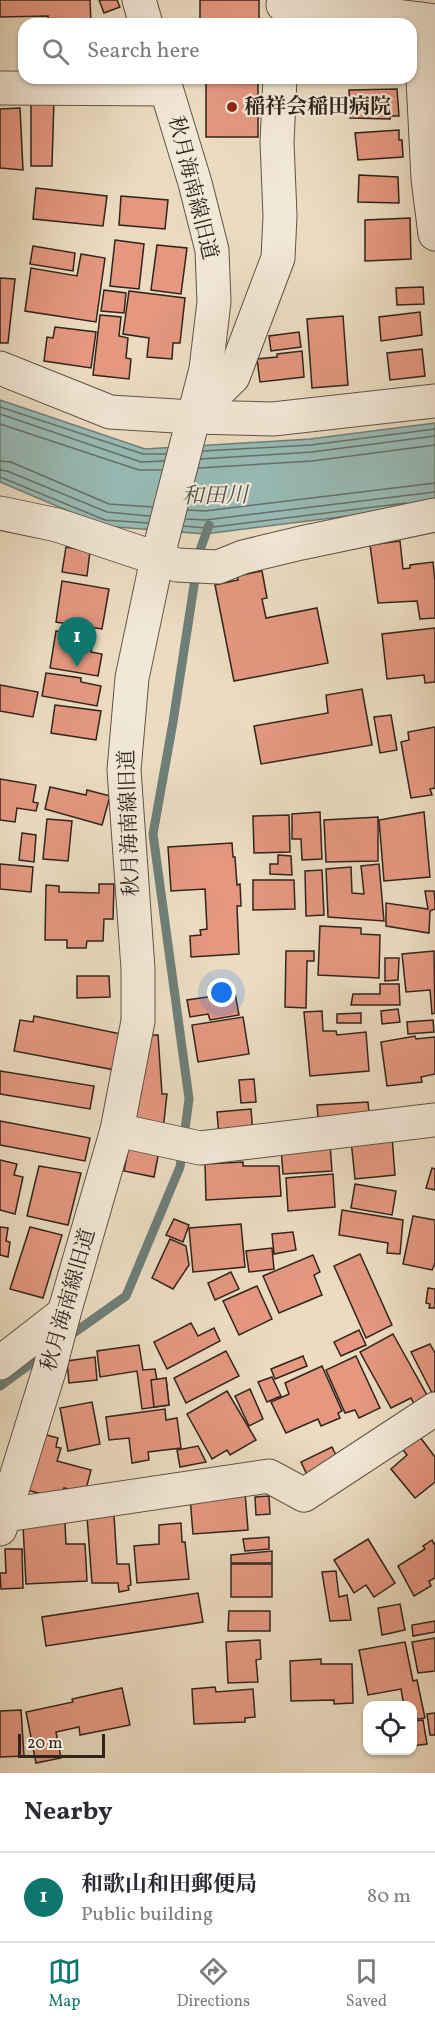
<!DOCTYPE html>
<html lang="en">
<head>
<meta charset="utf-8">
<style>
	body { margin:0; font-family:Vollkorn,"Noto Serif JP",serif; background:#f7f7f7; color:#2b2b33 }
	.controls { position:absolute; right:18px; bottom:18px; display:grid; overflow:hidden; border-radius:12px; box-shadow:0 2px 4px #0004 }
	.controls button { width:54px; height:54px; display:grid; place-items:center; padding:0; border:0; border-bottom:2px solid #e1e1e2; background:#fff; color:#2b2b33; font:30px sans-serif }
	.scale { position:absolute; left:18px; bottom:15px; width:87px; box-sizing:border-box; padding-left:6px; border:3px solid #30251d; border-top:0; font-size:16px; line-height:21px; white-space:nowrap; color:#30251d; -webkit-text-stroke:4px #f2e8d7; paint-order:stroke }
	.you { position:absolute; left:222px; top:993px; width:21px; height:21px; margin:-15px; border:4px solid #fff; border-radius:50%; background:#1a73e8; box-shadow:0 0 0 9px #1a73e833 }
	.badge { display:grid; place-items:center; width:39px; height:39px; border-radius:50%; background:#0f766e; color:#fff; font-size:20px; font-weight:700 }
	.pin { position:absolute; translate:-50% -50px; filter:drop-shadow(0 2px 3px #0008) }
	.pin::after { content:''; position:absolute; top:32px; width:21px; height:18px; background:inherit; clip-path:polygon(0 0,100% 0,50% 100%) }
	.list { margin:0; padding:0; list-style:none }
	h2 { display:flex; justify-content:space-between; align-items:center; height:78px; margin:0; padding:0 24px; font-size:26px }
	h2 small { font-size:20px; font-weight:400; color:#7c7c81 }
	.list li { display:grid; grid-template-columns:39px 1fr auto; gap:18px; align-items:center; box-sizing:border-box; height:90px; padding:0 24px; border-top:2px solid #e1e1e2 }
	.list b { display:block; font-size:22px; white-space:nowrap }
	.list p { margin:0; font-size:20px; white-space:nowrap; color:#7c7c81 }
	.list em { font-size:20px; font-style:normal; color:#7c7c81 }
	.icon { flex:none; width:33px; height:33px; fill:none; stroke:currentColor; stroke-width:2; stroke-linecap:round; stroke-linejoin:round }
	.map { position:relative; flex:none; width:435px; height:1773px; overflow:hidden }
	.search { position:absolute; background:#fff; box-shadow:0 2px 4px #0004; left:18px; right:18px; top:18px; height:66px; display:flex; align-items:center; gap:15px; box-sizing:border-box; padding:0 21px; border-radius:18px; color:#7c7c81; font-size:22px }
	.sheet { height:168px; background:#fff }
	nav { display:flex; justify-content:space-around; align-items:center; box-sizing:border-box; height:84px; border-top:2px solid #e1e1e2; background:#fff; font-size:16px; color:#7c7c81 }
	nav a { display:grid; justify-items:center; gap:3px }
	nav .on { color:#0f766e }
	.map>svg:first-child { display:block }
	.water { fill:#98bbb6; stroke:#6e7f79; stroke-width:1.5 }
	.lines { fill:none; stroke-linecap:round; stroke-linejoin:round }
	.shore { stroke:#64706a; stroke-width:1.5 }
	.stream { stroke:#6e7f79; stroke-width:9 }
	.building { fill:#e59780; stroke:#30251d; stroke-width:1.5 }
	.minor-casing { stroke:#5f5346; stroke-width:35 }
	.minor { stroke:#f2e8d7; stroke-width:33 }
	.poi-dot { fill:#8f2418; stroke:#f2e8d7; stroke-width:2 }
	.labels { text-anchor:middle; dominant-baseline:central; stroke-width:4.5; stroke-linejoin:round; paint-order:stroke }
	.poi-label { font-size:21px; font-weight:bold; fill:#30251d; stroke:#f2e8d7; text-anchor:start }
	.street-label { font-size:21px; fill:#30251d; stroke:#f2e8d7 }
	.water-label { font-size:22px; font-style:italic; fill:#4f524b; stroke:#f2e8d7 }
</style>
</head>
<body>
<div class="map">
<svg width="435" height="1773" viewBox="0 0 435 1773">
	<rect width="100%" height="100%" fill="#ebdcc1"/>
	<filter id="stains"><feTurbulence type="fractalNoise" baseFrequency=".00333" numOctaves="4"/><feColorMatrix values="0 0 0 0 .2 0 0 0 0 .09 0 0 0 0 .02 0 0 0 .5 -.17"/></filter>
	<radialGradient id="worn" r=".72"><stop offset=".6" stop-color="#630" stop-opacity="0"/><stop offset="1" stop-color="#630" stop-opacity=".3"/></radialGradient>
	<polygon class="water" points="0,400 145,449 310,439 435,423 435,505 205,534 104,526 0,482"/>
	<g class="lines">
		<g class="shore">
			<polyline points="0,407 143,454 166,454"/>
			<polyline points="0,414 141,462 164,461"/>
			<polyline points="0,424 139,470 161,470"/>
			<polyline points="203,451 311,445 435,429"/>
			<polyline points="201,459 312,452 435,436"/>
			<polyline points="0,461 11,462 109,504 152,507"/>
			<polyline points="199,468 312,461 435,445"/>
			<polyline points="0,470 7,471 107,512 149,516"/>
			<polyline points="0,477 105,520 148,523"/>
			<polyline points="188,510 205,511 435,483"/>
			<polyline points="186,519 205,520 435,492"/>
			<polyline points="184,526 205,528 406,503"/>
		</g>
		<g class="stream">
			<polyline points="68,1337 126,1296 180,1167 189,1099 153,834 173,722 199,553 209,525"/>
			<polyline points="0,1386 44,1354"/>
		</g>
	</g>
	<g class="building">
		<polygon points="0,0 90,0 91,24 48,24 48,16 0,17"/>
		<polygon points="99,0 117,0 120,7 104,13"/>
		<rect x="200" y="0" width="59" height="24"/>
		<rect x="206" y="78" width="52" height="59"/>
		<polygon points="397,89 399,116 390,116 390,119 350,118 349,90"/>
		<polygon points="31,98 54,98 52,166 31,166"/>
		<polygon points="20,108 23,170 0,168 0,109"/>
		<polygon points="399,130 399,140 402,140 403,157 358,160 355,133"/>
		<polygon points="359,175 398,177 399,203 358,202"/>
		<polygon points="36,188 107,196 103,226 33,219"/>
		<polygon points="121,196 168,200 165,229 119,225"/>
		<polygon points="410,218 411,259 365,261 365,220"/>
		<polygon points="115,240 144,244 139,289 110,286"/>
		<polygon points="157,245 187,248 181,294 151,290"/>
		<polygon points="33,246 75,253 73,271 30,264"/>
		<polygon points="81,254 105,258 96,322 25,311 31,268 77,276"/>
		<polygon points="0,278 15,279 8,343 0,343"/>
		<polygon points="423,287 424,304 397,305 396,288"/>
		<polygon points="104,290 126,293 124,313 101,311"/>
		<polygon points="129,291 185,298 180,343 173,343 172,359 147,357 149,338 123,334"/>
		<polygon points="420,312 422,335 381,341 379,317"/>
		<polygon points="100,315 121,317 119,336 128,338 126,358 131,359 129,379 93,375"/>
		<polygon points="343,316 348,385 312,388 307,319"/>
		<polygon points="55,327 96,332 91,368 44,361 47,337 53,338"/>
		<polygon points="299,332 301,347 271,351 269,336"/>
		<polygon points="422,349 425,376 390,380 387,353"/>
		<polygon points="302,351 304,377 260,382 257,359 277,357 277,354"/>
		<polygon points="400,541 403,569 410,568 410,565 433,562 435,581 435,618 420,619 417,601 378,603 370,545"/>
		<polygon points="66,547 90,551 87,576 62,572"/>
		<polygon points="262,571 267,598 262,599 266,618 317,608 328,663 234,681 215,585 238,580 237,576"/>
		<polygon points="62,581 109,589 102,629 56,622"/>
		<polygon points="435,628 435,682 425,683 424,675 387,679 382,634"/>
		<polygon points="56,631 94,636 91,652 102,654 98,676 50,668"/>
		<polygon points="46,673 81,678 81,682 101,686 97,706 42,696"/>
		<polygon points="0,685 38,692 33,717 0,711"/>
		<polygon points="362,689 372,745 261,764 254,726 328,713 326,695"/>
		<polygon points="55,705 101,711 96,740 51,733"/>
		<polygon points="391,715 397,750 380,753 374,717"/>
		<polygon points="435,727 435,788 430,789 432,795 411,798 401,742 409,740 408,732"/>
		<polygon points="0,779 36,785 33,802 38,803 36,811 17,808 15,822 0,820"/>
		<polygon points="50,787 86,795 87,790 110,796 102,825 45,809"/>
		<polygon points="320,812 322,859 302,860 301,839 292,839 292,814"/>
		<polygon points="424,812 430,877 384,881 379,820"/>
		<polygon points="289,815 290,852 254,853 253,816"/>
		<polygon points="378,817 378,861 326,862 324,820"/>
		<polygon points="47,819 72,821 68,861 43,859"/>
		<polygon points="22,833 36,835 34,862 19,860"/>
		<polygon points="232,843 233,857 235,857 237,885 240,884 241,906 237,906 239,954 191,957 190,936 201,935 200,930 207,929 205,889 171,891 168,847"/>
		<polygon points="278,855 291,856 292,875 270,874 270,864 278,864"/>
		<polygon points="0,864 33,867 31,892 0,889"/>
		<polygon points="379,864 384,921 328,917 326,869 351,867 352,893 364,894 361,866"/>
		<polygon points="322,870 324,915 306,916 305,871"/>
		<polygon points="253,880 294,880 295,909 253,910"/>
		<polygon points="99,884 114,884 113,919 104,919 103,941 87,941 86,948 67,948 67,940 45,940 46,885 59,886 59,892 99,893"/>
		<polygon points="425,891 434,891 435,901 435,909 430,911 429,933 386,926 386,903 428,909"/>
		<polygon points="320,926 361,928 361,934 380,935 379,978 318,975"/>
		<polygon points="286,951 314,951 314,961 307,961 306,1008 285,1007"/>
		<polygon points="434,951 435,1013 432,1014 430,990 406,992 402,954"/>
		<polygon points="385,958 399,958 398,980 385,981"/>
		<polygon points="77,976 109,976 110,997 77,998"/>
		<polygon points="380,984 399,984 400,1005 351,1005 353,994 380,994"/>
		<polygon points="235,993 239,1015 210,1020 208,1014 190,1017 187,1000"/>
		<polygon points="398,1009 400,1022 382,1024 381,1011"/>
		<polygon points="322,1011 323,1031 336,1031 337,1035 366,1032 369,1071 310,1076 304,1012"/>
		<polygon points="361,1013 361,1023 337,1023 337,1014"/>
		<polygon points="34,1016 121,1034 115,1070 14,1051 20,1020 33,1022"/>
		<polygon points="243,1017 249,1054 198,1062 192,1025"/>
		<polygon points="433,1020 434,1032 408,1034 407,1022"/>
		<polygon points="145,1035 158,1035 162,1094 167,1094 163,1130 131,1122"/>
		<polygon points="415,1036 416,1039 435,1037 435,1074 421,1077 422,1082 387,1086 381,1042"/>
		<polygon points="0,1071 94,1086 90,1109 0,1094"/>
		<polygon points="254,1079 256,1102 241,1103 239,1080"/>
		<polygon points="368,1102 370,1124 319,1128 317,1105"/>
		<polygon points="251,1109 253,1134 219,1137 217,1112"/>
		<polygon points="0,1121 90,1138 85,1161 0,1145"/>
		<polygon points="392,1136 395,1175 355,1179 351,1140"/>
		<polygon points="330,1144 332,1171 283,1174 281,1148"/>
		<polygon points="129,1145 159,1151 154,1177 124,1171"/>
		<polygon points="0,1160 17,1164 14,1175 23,1177 15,1214 0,1210"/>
		<polygon points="243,1162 243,1166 279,1166 281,1196 206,1200 205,1164"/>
		<polygon points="39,1166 81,1173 68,1225 27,1216"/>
		<polygon points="432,1168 435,1169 435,1190 426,1188"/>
		<polygon points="333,1174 335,1207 288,1211 286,1178"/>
		<polygon points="355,1184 396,1191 392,1215 351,1208"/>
		<polygon points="342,1210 403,1220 400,1254 387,1253 388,1243 339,1235"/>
		<polygon points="413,1216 435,1220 435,1263 432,1270 403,1264"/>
		<polygon points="174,1219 189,1225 183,1242 166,1235"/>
		<polygon points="241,1224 245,1267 193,1272 189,1228"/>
		<polygon points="0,1227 8,1228 6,1241 10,1242 8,1257 0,1255"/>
		<polygon points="30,1227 62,1235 43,1298 10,1289"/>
		<polygon points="293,1232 296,1250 274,1254 272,1234"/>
		<polygon points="170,1239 186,1246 189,1265 173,1289 152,1278"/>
		<polygon points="272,1248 274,1269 249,1272 246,1251"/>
		<polygon points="360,1254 392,1325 366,1338 334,1266"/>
		<polygon points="313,1255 320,1272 314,1275 322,1295 279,1313 263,1276"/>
		<polygon points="231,1272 239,1289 215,1300 208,1283"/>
		<polygon points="257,1286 272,1319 239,1335 223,1301"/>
		<polygon points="428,1288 435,1289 435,1308 429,1308 430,1304 426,1303"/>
		<polygon points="191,1323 198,1336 214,1328 220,1341 167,1369 154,1342"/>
		<polygon points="359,1330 366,1345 341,1356 334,1342"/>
		<polygon points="393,1334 428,1397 414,1404 411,1398 391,1408 360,1352"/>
		<polygon points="430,1344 435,1353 435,1391 432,1393 411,1352"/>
		<polygon points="139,1345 143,1370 155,1369 157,1380 166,1378 169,1405 142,1409 137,1371 100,1377 97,1351"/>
		<polygon points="226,1351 239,1376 186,1403 174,1378"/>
		<polygon points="303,1356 307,1366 275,1379 271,1369"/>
		<polygon points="356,1356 380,1408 359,1418 355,1410 345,1413 326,1370"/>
		<polygon points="95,1357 97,1380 69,1383 67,1361"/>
		<polygon points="322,1366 342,1411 338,1413 340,1418 321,1426 318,1419 286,1433 271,1402 289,1394 285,1383"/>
		<polygon points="272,1377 281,1396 267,1402 258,1382"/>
		<polygon points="166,1378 169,1405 154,1407 151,1380"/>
		<polygon points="250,1389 263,1419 249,1426 235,1396"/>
		<polygon points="227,1391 256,1440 230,1455 227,1450 212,1459 187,1414"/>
		<polygon points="92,1402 100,1444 68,1451 60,1408"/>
		<polygon points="165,1409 166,1420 177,1418 181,1448 148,1452 149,1460 132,1463 129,1438 109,1440 106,1417"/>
		<polygon points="417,1433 435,1457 435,1482 415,1498 391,1469 407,1455 400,1446"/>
		<polygon points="43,1434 58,1438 56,1447 61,1448 57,1461 91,1470 85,1493 64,1488 60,1499 27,1490"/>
		<polygon points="198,1446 206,1462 180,1467 177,1450"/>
		<polygon points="332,1447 342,1467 310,1481 301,1462"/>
		<polygon points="245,1492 248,1530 193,1534 190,1497"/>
		<polygon points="269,1496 270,1514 256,1515 255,1497"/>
		<polygon points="114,1515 117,1564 129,1564 131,1585 128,1586 129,1590 119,1592 118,1583 92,1583 87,1517"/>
		<polygon points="65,1523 66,1544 85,1544 87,1581 26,1584 23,1525"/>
		<polygon points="181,1523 182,1542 185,1542 189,1579 137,1583 134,1546 159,1544 159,1525"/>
		<polygon points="269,1537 269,1549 245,1551 243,1539"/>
		<polygon points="368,1539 395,1583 374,1597 366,1585 354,1593 334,1560"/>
		<polygon points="432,1540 434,1544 435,1543 435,1578 429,1581 431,1586 414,1596 398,1566 425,1549 423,1546"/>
		<polygon points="5,1549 22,1549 23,1588 1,1589 0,1573 6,1573"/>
		<polygon points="272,1551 272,1563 231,1563 231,1555"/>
		<rect x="231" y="1564" width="41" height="33"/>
		<polygon points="336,1571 339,1597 347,1595 351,1620 330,1621 322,1572"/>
		<polygon points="198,1593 203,1622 46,1646 42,1617"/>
		<polygon points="400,1604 405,1630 382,1635 378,1608"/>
		<polygon points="229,1611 270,1611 270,1631 228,1631"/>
		<polygon points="435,1621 435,1632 413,1636 412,1625"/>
		<polygon points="435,1638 435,1671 418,1673 412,1642"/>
		<polygon points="260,1640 261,1659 256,1660 258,1682 228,1683 226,1642"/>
		<polygon points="405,1642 413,1681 417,1680 425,1718 412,1720 412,1706 404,1706 401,1689 368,1695 359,1650"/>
		<polygon points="321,1659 321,1664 352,1664 353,1703 334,1704 334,1700 291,1701 290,1661"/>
		<polygon points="215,1687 216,1692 253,1689 255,1717 245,1718 245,1722 194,1724 192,1689"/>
		<polygon points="122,1688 130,1725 80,1735 79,1727 56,1732 61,1758 36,1763 26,1712 73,1702 72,1699"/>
		<polygon points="21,1710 24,1756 0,1757 0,1711"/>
		<polygon points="435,1713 435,1735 430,1735 427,1714"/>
		<polygon points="423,1720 427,1744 412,1746 412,1721"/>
	</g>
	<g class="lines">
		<defs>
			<g id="minor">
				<polyline points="139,0 146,24"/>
				<polyline points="283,5 341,9 435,21"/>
				<polyline points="420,19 428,179 435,234"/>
				<polyline points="0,88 166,89"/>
				<polyline points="0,368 110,412 192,417 273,419 435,401"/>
				<polyline points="193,416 233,377 278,258 280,216 277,142 280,78"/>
				<polyline points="0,513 57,525 177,565 218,567 243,557 301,543 435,515"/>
				<polyline points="117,1130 200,1148 435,1120"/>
				<polyline points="0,1363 64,1313"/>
				<polyline points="6,1515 269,1476 304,1495 435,1409"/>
				<polyline points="0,1529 49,1371 64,1313 117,1130 138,1021 138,969 124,770 132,678 157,559 206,369 214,302 212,250 195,183 163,78"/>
			</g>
		</defs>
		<use href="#minor" class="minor-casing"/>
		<use href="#minor" class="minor"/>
	</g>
	<circle class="poi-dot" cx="232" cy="107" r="6"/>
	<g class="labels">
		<g class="poi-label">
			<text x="244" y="107">稲祥会稲田病院</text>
		</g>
		<g class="street-label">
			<text transform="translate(192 188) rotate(76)">秋月海南線旧道</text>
			<text transform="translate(130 823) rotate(-92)">秋月海南線旧道</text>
			<text transform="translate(69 1300) rotate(-74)">秋月海南線旧道</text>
		</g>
		<g class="water-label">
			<text transform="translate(215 497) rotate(-1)">和田川</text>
		</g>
	</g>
	<rect width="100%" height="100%" filter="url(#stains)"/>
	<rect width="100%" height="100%" fill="url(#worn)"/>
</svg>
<div class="controls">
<button><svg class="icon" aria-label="locate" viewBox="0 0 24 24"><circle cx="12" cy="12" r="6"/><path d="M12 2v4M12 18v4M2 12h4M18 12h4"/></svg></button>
</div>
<div class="scale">20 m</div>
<div class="you"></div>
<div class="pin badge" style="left:77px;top:667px">1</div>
<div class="search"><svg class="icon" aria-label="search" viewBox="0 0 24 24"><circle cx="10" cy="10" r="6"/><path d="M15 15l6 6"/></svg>Search here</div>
</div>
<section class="sheet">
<h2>Nearby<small></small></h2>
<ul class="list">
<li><span class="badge">1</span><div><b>和歌山和田郵便局</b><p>Public building</p></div><em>80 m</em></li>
</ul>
</section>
<nav>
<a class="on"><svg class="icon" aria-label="map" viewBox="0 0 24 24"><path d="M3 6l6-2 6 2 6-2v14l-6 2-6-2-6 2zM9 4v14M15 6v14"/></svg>Map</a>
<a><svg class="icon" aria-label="directions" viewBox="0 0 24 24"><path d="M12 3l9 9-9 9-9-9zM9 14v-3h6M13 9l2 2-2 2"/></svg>Directions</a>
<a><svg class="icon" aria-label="saved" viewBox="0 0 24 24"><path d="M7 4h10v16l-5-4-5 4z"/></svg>Saved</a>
</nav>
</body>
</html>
